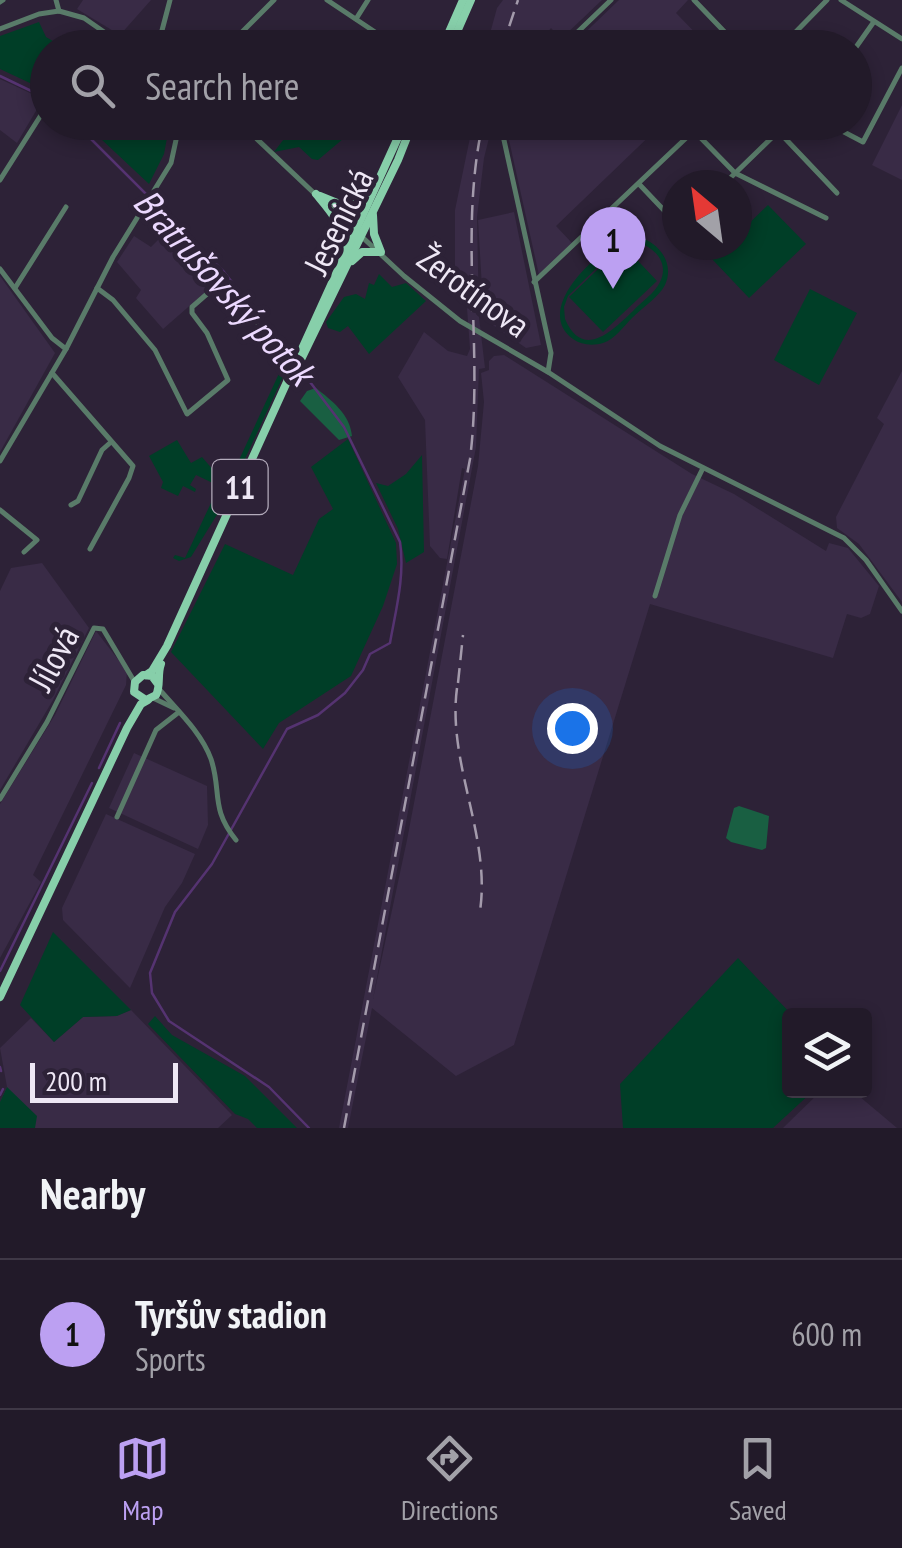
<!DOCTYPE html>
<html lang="en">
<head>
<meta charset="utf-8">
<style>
	body { margin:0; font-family:"PT Sans Narrow",sans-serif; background:#2a2331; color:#f1f3f6 }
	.controls { position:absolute; right:30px; bottom:30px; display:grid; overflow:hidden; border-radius:10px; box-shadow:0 5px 15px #0003 }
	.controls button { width:90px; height:90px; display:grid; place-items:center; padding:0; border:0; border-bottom:2px solid #3f3846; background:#221a29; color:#f1f3f6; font:50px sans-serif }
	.compass { position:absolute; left:662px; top:170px; width:90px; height:90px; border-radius:50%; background:#221a29; box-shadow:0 5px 15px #0003; rotate:331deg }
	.scale { position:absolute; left:30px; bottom:25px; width:148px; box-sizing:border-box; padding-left:10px; border:5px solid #eee7f5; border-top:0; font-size:28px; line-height:35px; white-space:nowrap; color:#eee7f5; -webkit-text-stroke:8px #2d2237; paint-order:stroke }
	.you { position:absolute; left:572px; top:728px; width:35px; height:35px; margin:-25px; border:8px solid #fff; border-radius:50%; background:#1a73e8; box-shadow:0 0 0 15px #1a73e833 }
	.badge { display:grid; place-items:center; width:65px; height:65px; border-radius:50%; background:#bca0f2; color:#111; font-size:32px; font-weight:700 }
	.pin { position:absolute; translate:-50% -82px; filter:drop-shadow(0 2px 5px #0008) }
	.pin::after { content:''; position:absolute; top:52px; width:35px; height:30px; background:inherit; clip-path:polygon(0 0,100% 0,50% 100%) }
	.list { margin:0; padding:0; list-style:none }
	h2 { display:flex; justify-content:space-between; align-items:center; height:130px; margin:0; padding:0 40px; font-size:42px }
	h2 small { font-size:32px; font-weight:400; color:#a2a1a8 }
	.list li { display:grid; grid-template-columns:65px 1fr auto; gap:30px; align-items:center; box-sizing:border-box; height:150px; padding:0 40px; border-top:2px solid #3f3846 }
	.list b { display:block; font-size:38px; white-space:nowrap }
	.list p { margin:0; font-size:32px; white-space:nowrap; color:#a2a1a8 }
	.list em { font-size:32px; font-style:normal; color:#a2a1a8 }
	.icon { flex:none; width:55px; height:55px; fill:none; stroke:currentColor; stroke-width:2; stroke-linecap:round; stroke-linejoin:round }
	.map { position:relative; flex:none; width:902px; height:1128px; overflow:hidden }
	.search { position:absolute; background:#221a29; box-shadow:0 5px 15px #0003; left:30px; right:30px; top:30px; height:110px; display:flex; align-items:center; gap:25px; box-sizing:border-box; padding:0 35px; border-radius:55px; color:#a2a1a8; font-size:38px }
	.sheet { height:280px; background:#221a29 }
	nav { display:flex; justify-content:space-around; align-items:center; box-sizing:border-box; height:140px; border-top:2px solid #3f3846; background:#221a29; font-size:28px; color:#a2a1a8 }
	nav a { display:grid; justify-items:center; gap:5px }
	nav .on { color:#bca0f2 }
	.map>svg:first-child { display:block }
	.built { fill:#392b46 }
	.green { fill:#003e27; fill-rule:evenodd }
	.forest { fill:#195f42 }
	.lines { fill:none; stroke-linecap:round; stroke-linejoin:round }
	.stream { stroke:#553371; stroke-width:2.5 }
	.minor { stroke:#597b69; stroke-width:5 }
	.major { stroke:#87cfaa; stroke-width:8 }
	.rail { stroke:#a49bac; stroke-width:2.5; stroke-dasharray:15 8; stroke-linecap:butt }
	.labels { text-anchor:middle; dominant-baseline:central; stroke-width:10; stroke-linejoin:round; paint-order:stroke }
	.shield { fill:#2d2237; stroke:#b4acbc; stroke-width:2.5 }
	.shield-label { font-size:32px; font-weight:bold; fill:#eee7f5 }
	.street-label { font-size:35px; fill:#eee7f5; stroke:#2d2237 }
	.water-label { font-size:38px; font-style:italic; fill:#ecd9ff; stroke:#2d2237 }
</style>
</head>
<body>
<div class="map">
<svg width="902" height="1128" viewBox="0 0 902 1128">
	<rect width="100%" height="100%" fill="#2d2237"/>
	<g class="built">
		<polygon points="83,0 151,0 120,35 77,9"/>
		<polygon points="503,0 602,0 561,39 551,28 536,47 524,47 530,38 522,32 513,47 486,48 497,8"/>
		<polygon points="619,0 688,0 676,13 709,47 569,48"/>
		<polygon points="0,79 43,99 17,143 0,130"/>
		<polygon points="902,105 902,180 872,165"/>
		<polygon points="473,123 492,123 492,126 484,158 477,217 479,317 485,368 479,369 476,447 373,999 407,840 478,466 484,402 481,373 489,370 489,361 494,356 504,355 692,474 734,494 826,551 829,543 848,548 879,586 870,614 861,618 847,614 833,658 650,604 514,1045 456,1076 372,1008 348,1128 339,1128 465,469 462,468 447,559 440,558 430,546 425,420 398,377 424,332 448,351 467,356 470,349 467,308 455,279 455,210"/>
		<polygon points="510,123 663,123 556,226 572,243 539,275 507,131"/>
		<polygon points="514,212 541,345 526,348 490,323 482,288 478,220"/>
		<polygon points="170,228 218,281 163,329 136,298 141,290 117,262 134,236 151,247"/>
		<polygon points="0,276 55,353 0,452"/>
		<polygon points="902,371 902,602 859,544 837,528 836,517 884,424 877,418"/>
		<polygon points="42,563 89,628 53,700 0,790 0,591 11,568"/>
		<polygon points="96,631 127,671 126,685 33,875 41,882 0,958 0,804 55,715"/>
		<polygon points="134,753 207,786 208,825 198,849 109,808"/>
		<polygon points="106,814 195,854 182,883 165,907 130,988 63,920 62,908"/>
		<polygon points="131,1010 232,1115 218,1128 0,1128 0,1102 7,1087 0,1048 31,1018 54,1042 83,1017 116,1016"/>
		<polygon points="822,1090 853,1091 897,1128 783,1128"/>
	</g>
	<g class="green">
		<polygon points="39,22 46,37 63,47 48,48 47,91 0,69 0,36"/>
		<polygon points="84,123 153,123 167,138 164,154 149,184"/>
		<polygon points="296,123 351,123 356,128 318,160 312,159 299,147 274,152"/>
		<polygon points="768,205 806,244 749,298 712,259 727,245 737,245 737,235"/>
		<path d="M639,237C659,243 675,263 665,285C659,297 642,308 632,318C623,327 615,339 603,343C593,346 581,345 573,339C529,308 608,237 639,237ZM634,242C653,245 670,262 660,282C655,293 641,302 633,311C613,330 583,361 565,319L564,307L568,296L618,247L622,246L569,297L603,332L657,281L623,245Z"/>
		<polygon points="379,274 392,287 406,283 426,301 369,354 348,326 340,332 328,328 326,322 344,297 356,294 365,299 369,283 374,285"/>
		<polygon points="810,289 857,313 819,385 774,360"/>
		<polygon points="279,351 287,368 226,500 191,557 179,561 173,558 175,555 185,558 219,486 196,475 190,485 196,489 195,492 183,486 178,496 161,488 163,482 149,456 177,440 191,463 202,457 227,486 282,367"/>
		<polygon points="348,439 396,543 397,564 383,606 351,676 279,723 263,749 171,652 225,544 293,575 319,519 333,509 311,467"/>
		<polygon points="422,455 424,552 406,563 398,529 376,483 388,486 406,474"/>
		<polygon points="53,932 131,1010 117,1016 83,1017 54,1042 20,1005"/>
		<polygon points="738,958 792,1015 790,1090 813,1091 773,1128 623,1128 620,1084"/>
		<polygon points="155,1016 172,1035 245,1076 297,1128 257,1128 248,1119 235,1114 148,1024"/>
		<polygon points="7,1087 37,1116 35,1128 0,1128 0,1102"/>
	</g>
	<g class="forest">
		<path d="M316,388C332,401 350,414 352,436L339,440L300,401L307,391Z"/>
		<polygon points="739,806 769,816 766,848 762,850 731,842 726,838 734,808"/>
	</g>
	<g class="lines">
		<g class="stream">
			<polyline points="0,76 48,99"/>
			<polyline points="74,122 224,272 293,360"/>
			<path d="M301,370L344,427L400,542C405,576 396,609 390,643L370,654L363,670L345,693L318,715L287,729L212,864L175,912L150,973L152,993L169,1021L269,1087L309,1128"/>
			<polyline points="99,768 120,723"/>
			<polyline points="0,971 92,783"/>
			<polyline points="0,1067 1,1071"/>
			<polyline points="0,1095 3,1089"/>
		</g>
		<g class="minor">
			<polyline points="56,0 59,11"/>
			<polyline points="327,0 399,48"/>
			<polyline points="694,0 740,48"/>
			<polyline points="841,0 902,39"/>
			<polyline points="0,2 3,0"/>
			<polyline points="356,19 368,0"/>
			<polyline points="0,29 39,14 59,11 84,18 107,34 155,48"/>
			<polyline points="160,38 170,0"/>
			<polyline points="155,48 158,40 165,37 171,41 172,48"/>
			<polyline points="226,48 274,0"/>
			<polyline points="561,48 611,0"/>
			<polyline points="780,48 827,0"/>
			<polyline points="854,50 873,23"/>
			<polyline points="239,122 315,194"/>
			<polyline points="500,122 551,353 548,372"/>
			<polyline points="825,122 863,142 902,68"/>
			<polyline points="694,131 735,173 826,218"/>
			<polyline points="779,132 837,193"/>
			<polyline points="0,180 48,104"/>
			<polyline points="639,184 677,224"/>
			<polyline points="723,185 788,122"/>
			<polyline points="148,203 215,270 280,351"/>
			<polyline points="331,208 404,276 460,321 548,372 660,446 844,538 866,560 902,611"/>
			<polyline points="698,245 709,256"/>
			<polyline points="0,269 52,338 66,349"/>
			<polyline points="534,282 703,122"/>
			<polyline points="15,288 66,207"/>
			<polyline points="97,288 113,300 155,350 187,414 228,380 207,333 192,313 192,307 223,280"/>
			<polyline points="52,373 133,466 129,478 90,549"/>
			<polyline points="0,461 66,349 113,257 171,163 176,140 173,122"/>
			<polyline points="71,505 78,501 102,450 111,442"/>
			<polyline points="0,510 37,540 24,552"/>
			<polyline points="655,596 680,515 703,468"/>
			<path d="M159,689C177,710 201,732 211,759C222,792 210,808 236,840"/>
			<polyline points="153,698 174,708"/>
			<polyline points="0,799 47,722 94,628 103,629 134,681"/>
			<polyline points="117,817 156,730 179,712"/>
		</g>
		<g class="major">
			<polyline points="442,48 463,0"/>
			<polyline points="450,48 471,0"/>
			<path d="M316,194C331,212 345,226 342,251"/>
			<polyline points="320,196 347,207 361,202 372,190"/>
			<polyline points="352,261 362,252 381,252 374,234 373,215"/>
			<polyline points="292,378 398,160 413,122"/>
			<polyline points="146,675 152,671 167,646 405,122"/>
			<path d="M158,684L152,676L143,675L135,682L134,692L146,700L156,695C161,686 157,674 161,664"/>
			<polyline points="0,997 127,728 141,704 148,700"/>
		</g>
		<g class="rail">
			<polyline points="502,48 518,0"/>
			<polyline points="458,683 463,635"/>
			<path d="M457,688C447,763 491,836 480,911"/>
			<path d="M344,1128L470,459C484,347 458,234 483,122"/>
		</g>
	</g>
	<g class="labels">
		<rect class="shield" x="212.5" y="460" width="55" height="54" rx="8"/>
		<g class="shield-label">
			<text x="240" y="487">11</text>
		</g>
		<g class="street-label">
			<text transform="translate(338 221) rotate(-64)">Jesenická</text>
			<text transform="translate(474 291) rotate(36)">Žerotínova</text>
			<text transform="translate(53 658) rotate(-62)">Jílová</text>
		</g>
		<g class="water-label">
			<text transform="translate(225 286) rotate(48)">Bratrušovský potok</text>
		</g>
	</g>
</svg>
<div class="controls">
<button><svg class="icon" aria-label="layers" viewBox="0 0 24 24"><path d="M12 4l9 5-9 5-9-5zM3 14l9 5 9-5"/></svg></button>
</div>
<svg class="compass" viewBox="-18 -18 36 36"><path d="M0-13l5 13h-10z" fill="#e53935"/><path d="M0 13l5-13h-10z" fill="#a2a1a8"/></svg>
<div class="scale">200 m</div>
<div class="you"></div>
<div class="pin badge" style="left:613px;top:289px">1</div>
<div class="search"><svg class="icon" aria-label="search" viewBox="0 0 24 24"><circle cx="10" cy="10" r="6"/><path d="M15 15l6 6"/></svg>Search here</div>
</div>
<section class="sheet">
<h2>Nearby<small></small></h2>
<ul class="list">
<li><span class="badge">1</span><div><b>Tyršův stadion</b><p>Sports</p></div><em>600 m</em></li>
</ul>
</section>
<nav>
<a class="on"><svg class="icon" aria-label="map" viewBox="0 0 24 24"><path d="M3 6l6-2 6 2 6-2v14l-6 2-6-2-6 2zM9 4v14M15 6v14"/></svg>Map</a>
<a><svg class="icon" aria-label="directions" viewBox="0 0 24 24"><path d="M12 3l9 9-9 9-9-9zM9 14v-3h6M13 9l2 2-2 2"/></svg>Directions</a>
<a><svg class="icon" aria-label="saved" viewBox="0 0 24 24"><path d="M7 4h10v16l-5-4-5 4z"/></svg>Saved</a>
</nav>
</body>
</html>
